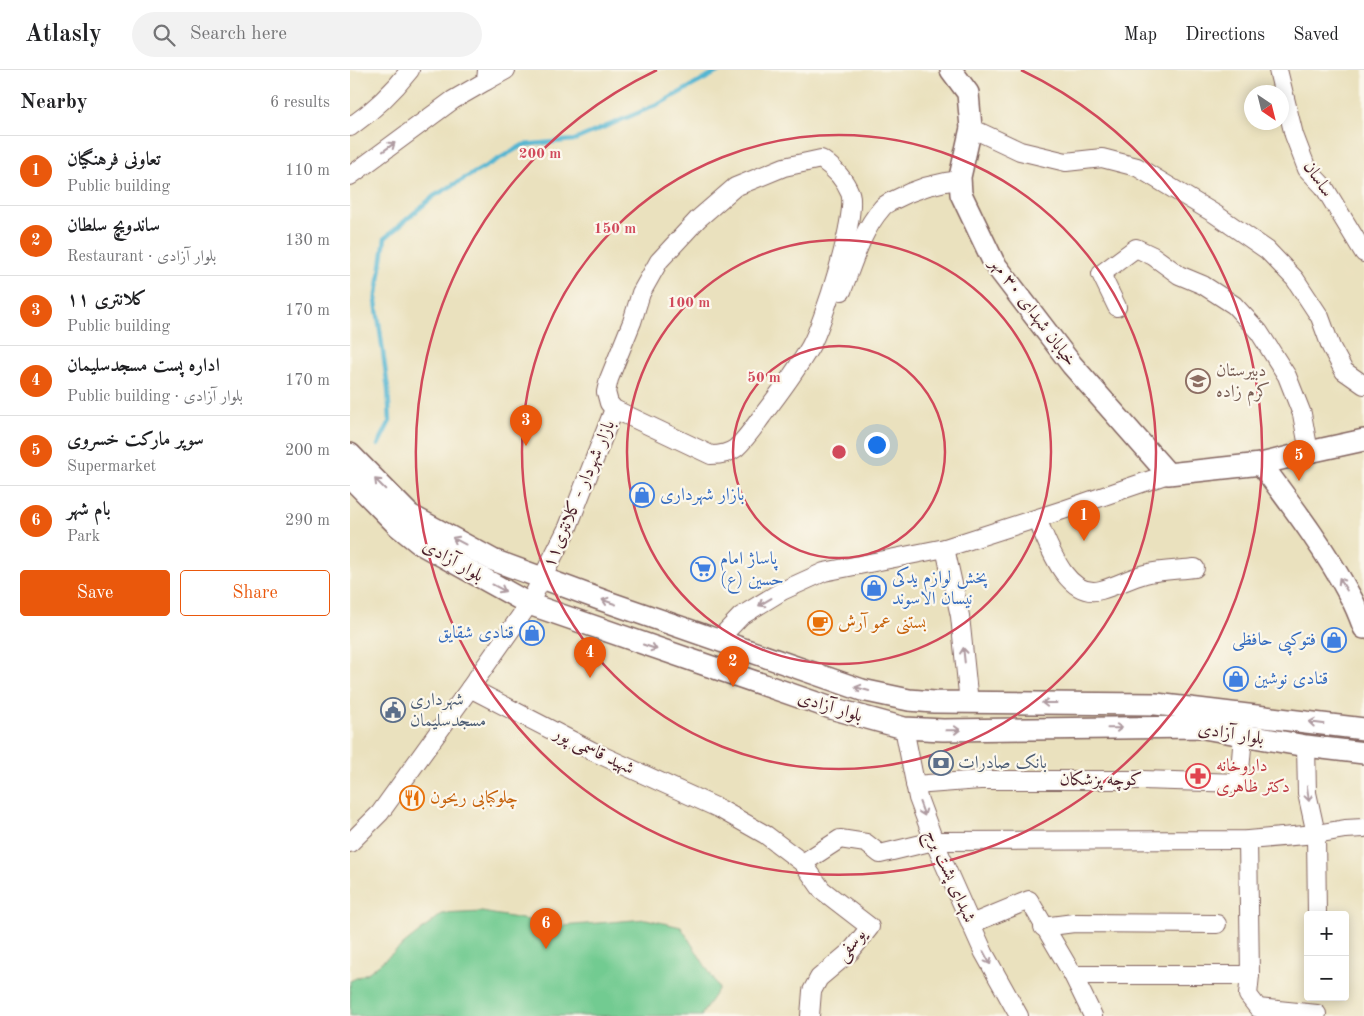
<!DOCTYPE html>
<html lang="en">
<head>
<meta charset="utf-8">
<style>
	body { margin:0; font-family:"Old Standard TT",Amiri,serif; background:#f2f2f2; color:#202124 }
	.controls { position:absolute; right:15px; bottom:15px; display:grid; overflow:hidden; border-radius:5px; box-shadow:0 2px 12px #0003 }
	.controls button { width:45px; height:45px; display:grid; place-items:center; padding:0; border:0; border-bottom:1px solid #e0e0e0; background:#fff; color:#202124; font:25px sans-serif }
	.compass { position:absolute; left:894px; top:15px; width:45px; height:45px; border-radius:50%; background:#fff; box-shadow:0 2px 12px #0003; rotate:145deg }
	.you { position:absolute; left:526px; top:374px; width:18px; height:18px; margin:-12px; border:4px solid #fff; border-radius:50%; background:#1a73e8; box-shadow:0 0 0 8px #1a73e833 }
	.badge { display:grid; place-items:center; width:32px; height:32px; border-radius:50%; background:#ea580c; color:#fff; font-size:16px; font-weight:700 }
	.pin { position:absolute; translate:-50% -41px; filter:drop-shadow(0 1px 2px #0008) }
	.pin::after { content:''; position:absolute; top:26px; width:18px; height:15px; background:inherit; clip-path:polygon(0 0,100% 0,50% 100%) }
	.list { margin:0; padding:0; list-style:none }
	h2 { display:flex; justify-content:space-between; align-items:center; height:65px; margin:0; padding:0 20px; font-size:21px }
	h2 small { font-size:16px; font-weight:400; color:#757577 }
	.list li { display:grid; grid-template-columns:32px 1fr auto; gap:15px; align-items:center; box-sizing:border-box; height:70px; padding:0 20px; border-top:1px solid #e0e0e0 }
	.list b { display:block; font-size:19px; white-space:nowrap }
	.list p { margin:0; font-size:16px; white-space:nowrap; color:#757577 }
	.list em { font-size:16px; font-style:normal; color:#757577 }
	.actions { display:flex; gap:10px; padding:15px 20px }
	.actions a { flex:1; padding:11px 0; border:1px solid #ea580c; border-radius:5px; text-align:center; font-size:18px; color:#ea580c }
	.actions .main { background:#ea580c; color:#fff }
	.icon { flex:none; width:28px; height:28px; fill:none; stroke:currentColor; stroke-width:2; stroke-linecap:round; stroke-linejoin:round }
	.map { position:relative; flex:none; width:1014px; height:946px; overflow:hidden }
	header { display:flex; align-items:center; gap:30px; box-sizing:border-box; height:70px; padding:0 25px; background:#fff; border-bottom:1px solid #e0e0e0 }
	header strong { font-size:24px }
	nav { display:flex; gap:28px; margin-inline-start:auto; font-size:18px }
	.search { width:350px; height:45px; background:#f2f2f2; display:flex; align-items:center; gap:12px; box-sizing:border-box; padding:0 18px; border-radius:28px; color:#757577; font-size:19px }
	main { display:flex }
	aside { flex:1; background:#fff }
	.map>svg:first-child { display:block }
	.green { fill:#72cb91; stroke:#5e755e }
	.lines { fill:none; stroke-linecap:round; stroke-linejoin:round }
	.stream { stroke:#52b5d1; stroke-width:4.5 }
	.minor-casing { stroke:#82635e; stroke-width:20 }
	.major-casing { stroke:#82635e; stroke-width:24 }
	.minor { stroke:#fff; stroke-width:18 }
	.major { stroke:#fff; stroke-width:21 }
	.oneway { stroke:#ae9aa0 }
	.ring { fill:none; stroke:#d1495b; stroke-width:2.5 }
	.labels { text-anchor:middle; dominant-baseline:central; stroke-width:4.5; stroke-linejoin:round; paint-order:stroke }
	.street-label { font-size:18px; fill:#4a1f2b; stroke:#fbf7ec }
	.education-label { font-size:18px; fill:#785e54; stroke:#fbf7ec; text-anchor:start }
	.shop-label { font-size:18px; fill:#366cbe; stroke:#fbf7ec; text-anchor:start }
	.food-label { font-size:18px; fill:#c56008; stroke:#fbf7ec; text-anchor:start }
	.service-label { font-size:18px; fill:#4e5e75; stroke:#fbf7ec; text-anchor:start }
	.health-label { font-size:18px; fill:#be3a42; stroke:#fbf7ec; text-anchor:start }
	.centre { fill:#d1495b; stroke:#fbf7ec; stroke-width:2.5 }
	.ring-label { font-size:15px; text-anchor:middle; font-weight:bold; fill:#d1495b; stroke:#fbf7ec; stroke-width:4.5; stroke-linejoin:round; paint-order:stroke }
</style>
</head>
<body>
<header>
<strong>Atlasly</strong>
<div class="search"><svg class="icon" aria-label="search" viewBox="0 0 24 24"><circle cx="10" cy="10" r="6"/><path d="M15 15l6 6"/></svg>Search here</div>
<nav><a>Map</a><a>Directions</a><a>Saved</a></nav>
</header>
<main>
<aside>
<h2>Nearby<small>6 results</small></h2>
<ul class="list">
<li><span class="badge">1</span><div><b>تعاونی فرهنگیان</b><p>Public building</p></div><em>110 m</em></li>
<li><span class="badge">2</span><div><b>ساندویچ سلطان</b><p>Restaurant · بلوار آزادی</p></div><em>130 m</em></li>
<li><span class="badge">3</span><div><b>کلانتری ۱۱</b><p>Public building</p></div><em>170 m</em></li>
<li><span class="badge">4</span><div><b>اداره پست مسجدسلیمان</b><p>Public building · بلوار آزادی</p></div><em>170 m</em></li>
<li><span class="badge">5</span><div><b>سوپر مارکت خسروی</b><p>Supermarket</p></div><em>200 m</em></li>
<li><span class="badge">6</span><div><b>بام شهر</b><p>Park</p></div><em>290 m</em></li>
</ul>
<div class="actions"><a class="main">Save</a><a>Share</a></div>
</aside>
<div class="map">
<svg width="1014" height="946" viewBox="0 0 1014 946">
	<rect width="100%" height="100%" fill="#fbf7ec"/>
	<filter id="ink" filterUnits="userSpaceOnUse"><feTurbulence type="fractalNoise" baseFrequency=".02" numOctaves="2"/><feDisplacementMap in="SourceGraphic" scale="10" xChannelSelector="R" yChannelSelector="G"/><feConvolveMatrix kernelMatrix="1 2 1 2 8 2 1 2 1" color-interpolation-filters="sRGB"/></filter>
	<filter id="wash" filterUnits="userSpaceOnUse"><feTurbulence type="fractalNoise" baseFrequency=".0096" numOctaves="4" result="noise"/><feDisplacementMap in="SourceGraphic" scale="20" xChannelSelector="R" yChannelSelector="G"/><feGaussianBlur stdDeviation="1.12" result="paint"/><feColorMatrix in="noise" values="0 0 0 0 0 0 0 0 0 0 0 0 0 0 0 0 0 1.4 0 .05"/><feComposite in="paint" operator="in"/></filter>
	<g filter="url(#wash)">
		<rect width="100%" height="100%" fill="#eae1be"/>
		<polygon class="green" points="132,842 212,856 296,849 331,857 369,918 352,944 352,946 0,946 0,911 19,902 92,844"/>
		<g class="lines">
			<polyline class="stream" points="28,375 40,351 38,319 26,231 35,168 84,126 173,75 224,70 309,34 371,0"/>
		</g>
	</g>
	<g filter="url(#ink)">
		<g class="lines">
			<defs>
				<g id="minor">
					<polyline points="928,0 944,65 957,99 974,117 1014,183"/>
					<polyline points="136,11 156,0"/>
					<path d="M0,57C23,41 43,22 60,0"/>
					<polyline points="621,58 670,81 716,92 752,88 787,97 865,144 917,180 945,209 970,247 981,277 994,301 1014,315"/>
					<path d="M471,89C484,98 494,108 500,123C508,144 473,255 460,277C446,301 429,324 412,346C404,357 396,369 386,378C378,384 370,385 361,385L264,339L259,333L256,322L259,309L282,252L291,223L309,191L348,149L385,117L434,97Z"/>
					<polyline points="0,106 103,30 136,11 137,0"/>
					<path d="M492,221C503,193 511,162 532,138C535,134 540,132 544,130C565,119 586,112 610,110"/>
					<polyline points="767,237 751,204 786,178 803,186 829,205 853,215 884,235 909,262 937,306 952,344 959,382"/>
					<path d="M687,449C698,473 716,530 751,520C766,516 780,508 795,504C810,500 829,500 845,498"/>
					<polyline points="595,478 610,546 619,633"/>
					<polyline points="369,569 391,546 432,521 474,502 595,478 713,440 818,404"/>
					<polyline points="120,618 242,681 370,739 416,765 453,793 472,820 520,857 501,881 469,908 462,921 460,946"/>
					<polyline points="554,658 568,728 584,771 634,883 669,946"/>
					<polyline points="956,676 957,723 966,764 967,845"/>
					<polyline points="565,715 630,710 792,710 889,713 893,665"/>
					<polyline points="898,770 900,905 898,925 908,938 967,944"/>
					<polyline points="0,773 30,743 120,618 179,534 218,457 264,339"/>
					<polyline points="453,793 490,769 516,773 530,784 584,771 898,770 966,764 995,759 1014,758"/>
					<polyline points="621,854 679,830 723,905 743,946"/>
					<polyline points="693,857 724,853 867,854"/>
					<polyline points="723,905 900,905"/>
				</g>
				<g id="major">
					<polyline points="601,0 618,23 621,58 610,107 611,124 644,193 722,295 818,404 911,394 959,382 1014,370"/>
					<polyline points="0,384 60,445 143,490 252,530 512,620 559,630 584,632 806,634 1014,659"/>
					<path d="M911,394C943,437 975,479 1000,526C1006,536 1010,547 1014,558"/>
					<polyline points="0,407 48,456 69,473 179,534 481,638 554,658 593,660 848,657 956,676 1014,683"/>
				</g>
			</defs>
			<use href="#minor" class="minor-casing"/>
			<use href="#major" class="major-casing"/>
			<use href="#minor" class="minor"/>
			<use href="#major" class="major"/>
		</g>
		<defs><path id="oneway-shaft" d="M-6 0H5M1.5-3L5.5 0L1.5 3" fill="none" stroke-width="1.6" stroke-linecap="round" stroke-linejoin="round" transform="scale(1.25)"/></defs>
		<g class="oneway">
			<use href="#oneway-shaft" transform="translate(39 77) rotate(-36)"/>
			<use href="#oneway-shaft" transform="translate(30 414) rotate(-135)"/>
			<use href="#oneway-shaft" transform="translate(109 471) rotate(-152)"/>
			<use href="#oneway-shaft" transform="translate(993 514) rotate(-121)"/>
			<use href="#oneway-shaft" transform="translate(149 518) rotate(28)"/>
			<use href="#oneway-shaft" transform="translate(259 532) rotate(-161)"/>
			<use href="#oneway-shaft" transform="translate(415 532) rotate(149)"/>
			<use href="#oneway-shaft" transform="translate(300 577) rotate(19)"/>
			<use href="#oneway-shaft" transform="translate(614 585) rotate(-96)"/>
			<use href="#oneway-shaft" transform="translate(512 619) rotate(-164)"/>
			<use href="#oneway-shaft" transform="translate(699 633) rotate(180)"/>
			<use href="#oneway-shaft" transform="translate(966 653) rotate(-173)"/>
			<use href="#oneway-shaft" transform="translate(765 658) rotate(-1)"/>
			<use href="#oneway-shaft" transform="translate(603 660) rotate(-1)"/>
			<use href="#oneway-shaft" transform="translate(958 724) rotate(82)"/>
			<use href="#oneway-shaft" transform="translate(572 739) rotate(70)"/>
			<use href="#oneway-shaft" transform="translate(637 888) rotate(62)"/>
		</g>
	</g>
	<g class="ring">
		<circle cx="489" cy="382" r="106"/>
		<circle cx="489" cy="382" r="212"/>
		<circle cx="489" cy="382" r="317"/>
		<path d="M671 0A423 423 0 1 1 307 0"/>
	</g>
	<defs>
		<symbol id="school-ring" viewBox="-11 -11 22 22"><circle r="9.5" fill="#fbf7ec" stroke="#8d6e63" stroke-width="1.5"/><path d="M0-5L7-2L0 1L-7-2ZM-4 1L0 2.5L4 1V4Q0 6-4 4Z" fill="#8d6e63"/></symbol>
		<symbol id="shop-ring" viewBox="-11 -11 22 22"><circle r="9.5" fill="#fbf7ec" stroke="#3f7fe0" stroke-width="1.5"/><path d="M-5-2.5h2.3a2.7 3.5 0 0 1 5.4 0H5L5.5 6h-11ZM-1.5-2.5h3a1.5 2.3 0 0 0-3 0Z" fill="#3f7fe0"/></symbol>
		<symbol id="supermarket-ring" viewBox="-11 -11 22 22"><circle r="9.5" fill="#fbf7ec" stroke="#3f7fe0" stroke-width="1.5"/><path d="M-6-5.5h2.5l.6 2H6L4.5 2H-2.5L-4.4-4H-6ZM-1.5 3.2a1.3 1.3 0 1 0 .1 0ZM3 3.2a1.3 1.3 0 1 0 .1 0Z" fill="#3f7fe0"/></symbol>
		<symbol id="cafe-ring" viewBox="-11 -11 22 22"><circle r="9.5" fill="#fbf7ec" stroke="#e8710a" stroke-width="1.5"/><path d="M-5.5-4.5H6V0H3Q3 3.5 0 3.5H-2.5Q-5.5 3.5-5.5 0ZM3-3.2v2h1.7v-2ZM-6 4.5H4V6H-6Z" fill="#e8710a"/></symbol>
		<symbol id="civic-ring" viewBox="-11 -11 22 22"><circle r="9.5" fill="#fbf7ec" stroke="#5c6f8a" stroke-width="1.5"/><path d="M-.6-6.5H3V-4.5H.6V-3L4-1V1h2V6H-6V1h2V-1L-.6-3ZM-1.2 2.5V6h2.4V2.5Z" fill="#5c6f8a"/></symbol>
		<symbol id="bank-ring" viewBox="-11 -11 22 22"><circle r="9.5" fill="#fbf7ec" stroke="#5c6f8a" stroke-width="1.5"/><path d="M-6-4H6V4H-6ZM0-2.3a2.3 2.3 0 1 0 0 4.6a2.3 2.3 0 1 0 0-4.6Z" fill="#5c6f8a"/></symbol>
		<symbol id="pharmacy-ring" viewBox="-11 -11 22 22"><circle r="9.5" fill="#fbf7ec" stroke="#e0444e" stroke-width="1.5"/><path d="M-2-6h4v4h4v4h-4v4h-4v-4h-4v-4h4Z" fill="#e0444e"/></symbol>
		<symbol id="restaurant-ring" viewBox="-11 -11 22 22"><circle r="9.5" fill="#fbf7ec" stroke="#e8710a" stroke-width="1.5"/><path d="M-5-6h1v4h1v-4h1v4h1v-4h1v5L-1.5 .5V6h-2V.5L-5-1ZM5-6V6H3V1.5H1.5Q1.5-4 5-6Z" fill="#e8710a"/></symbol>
	</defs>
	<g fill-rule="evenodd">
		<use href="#school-ring" x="834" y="297" width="28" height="28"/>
		<use href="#shop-ring" x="278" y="411" width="28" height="28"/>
		<use href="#supermarket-ring" x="339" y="485" width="28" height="28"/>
		<use href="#shop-ring" x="510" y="504" width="28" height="28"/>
		<use href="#cafe-ring" x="456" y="539" width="28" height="28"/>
		<use href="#shop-ring" x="168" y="549" width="28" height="28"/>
		<use href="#shop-ring" x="970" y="556" width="28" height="28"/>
		<use href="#shop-ring" x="872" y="595" width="28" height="28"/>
		<use href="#civic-ring" x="29" y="626" width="28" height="28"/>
		<use href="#bank-ring" x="577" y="679" width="28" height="28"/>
		<use href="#pharmacy-ring" x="834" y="692" width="28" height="28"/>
		<use href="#restaurant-ring" x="48" y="714" width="28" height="28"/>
	</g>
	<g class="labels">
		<g class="street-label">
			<text transform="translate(968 109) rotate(56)">ساسان</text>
			<text transform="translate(683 242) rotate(53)">خیابان شهدای ۳۰ مهر</text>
			<text transform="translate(229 424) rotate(-67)">بازار شهردار - کلانتری۱۱</text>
			<text transform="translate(103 491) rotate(30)">بلوار آزادی</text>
			<text transform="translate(480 637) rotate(17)">بلوار آزادی</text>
			<text transform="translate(881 664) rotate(9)">بلوار آزادی</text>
			<text transform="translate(244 681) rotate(26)">شهید قاسمی پور</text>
			<text x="751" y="710">کوچه پزشکان</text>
			<text transform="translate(600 806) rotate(66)">شهدای پشت برج</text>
			<text transform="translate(501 875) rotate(-50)">یوسفی</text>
		</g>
		<g class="education-label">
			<text x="866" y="301">دبیرستان<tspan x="866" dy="21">کرم زاده</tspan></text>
		</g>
		<g class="shop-label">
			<text x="310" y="425">بازار شهرداری</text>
			<text x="370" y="489">پاساژ امام<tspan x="370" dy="21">حسین (ع)</tspan></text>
			<text x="542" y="508">پخش لوازم یدکی<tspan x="542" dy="21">نیسان الاسوند</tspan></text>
			<text x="164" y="563" text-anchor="end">قنادی شقایق</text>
			<text x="966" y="570" text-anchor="end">فتوکپی حافظی</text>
			<text x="904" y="609">قنادی نوشین</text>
		</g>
		<g class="food-label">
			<text x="488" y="553">بستنی عمو آرش</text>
			<text x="80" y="728">چلوکبابی ریحون</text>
		</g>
		<g class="service-label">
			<text x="60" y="630">شهرداری<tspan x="60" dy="21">مسجدسلیمان</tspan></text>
			<text x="608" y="693">بانک صادرات</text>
		</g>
		<g class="health-label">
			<text x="866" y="696">داروخانه<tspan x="866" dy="21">دکتر ظاهری</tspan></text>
		</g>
	</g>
	<circle cx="489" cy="382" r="8" class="centre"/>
	<g class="ring-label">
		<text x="190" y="88">200 m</text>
		<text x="265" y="163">150 m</text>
		<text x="339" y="237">100 m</text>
		<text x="414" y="312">50 m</text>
	</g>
</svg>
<div class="controls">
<button>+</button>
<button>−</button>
</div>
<svg class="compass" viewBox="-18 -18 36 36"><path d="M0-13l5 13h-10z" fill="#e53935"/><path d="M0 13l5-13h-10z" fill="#757577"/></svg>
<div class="you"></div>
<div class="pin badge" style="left:734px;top:471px">1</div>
<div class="pin badge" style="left:383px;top:617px">2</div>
<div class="pin badge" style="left:176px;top:376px">3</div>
<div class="pin badge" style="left:240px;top:608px">4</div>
<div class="pin badge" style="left:949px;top:411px">5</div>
<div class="pin badge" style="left:196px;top:879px">6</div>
</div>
</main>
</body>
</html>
